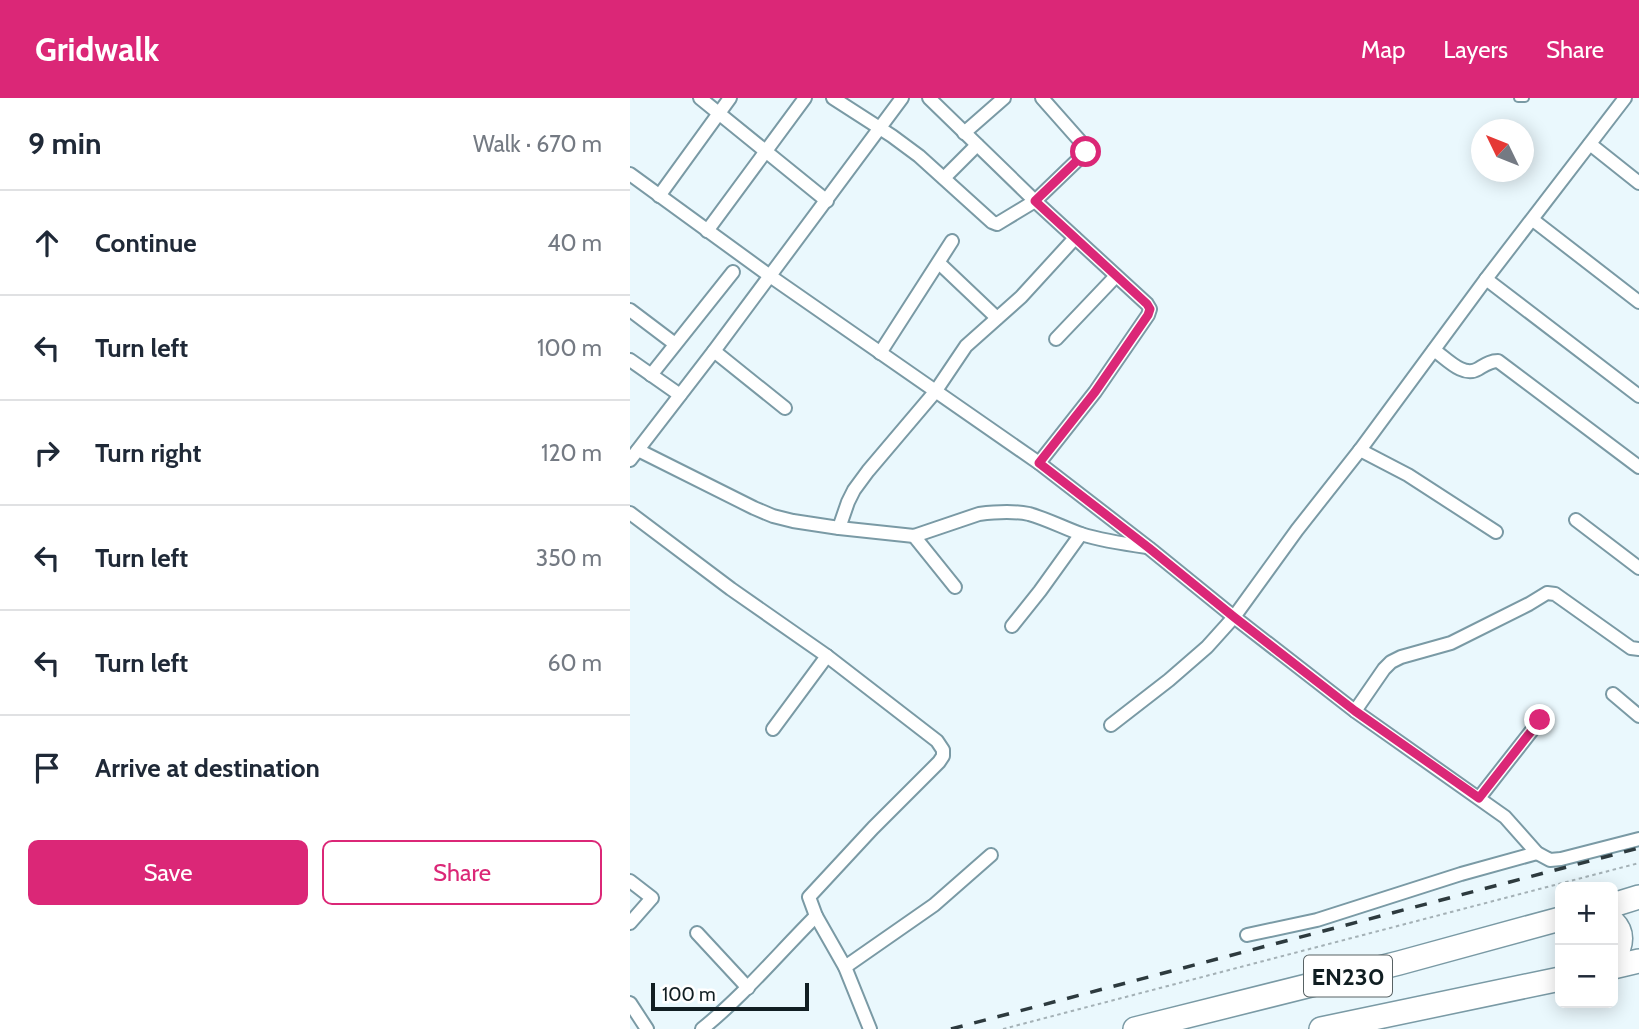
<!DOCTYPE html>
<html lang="en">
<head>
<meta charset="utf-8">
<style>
	body { margin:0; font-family:Cabin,sans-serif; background:#f6f6f7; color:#1f2937 }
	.controls { position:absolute; right:21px; bottom:21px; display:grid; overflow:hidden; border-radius:10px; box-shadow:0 4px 18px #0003 }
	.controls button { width:63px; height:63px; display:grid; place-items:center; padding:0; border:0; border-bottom:2px solid #e0e1e3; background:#fff; color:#1f2937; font:35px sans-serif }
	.compass { position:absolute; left:841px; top:21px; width:63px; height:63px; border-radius:50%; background:#fff; box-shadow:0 4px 18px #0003; rotate:313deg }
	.scale { position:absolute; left:21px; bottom:18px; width:158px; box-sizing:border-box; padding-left:7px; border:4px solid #111e22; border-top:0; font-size:19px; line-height:24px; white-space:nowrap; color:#111e22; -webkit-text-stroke:5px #fff; paint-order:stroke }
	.stop { position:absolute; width:21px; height:21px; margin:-16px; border:5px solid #db2777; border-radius:50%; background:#fff }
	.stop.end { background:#db2777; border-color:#fff; box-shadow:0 2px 7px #0008 }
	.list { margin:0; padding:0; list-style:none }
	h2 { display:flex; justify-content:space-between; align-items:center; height:91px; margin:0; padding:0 28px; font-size:30px }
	h2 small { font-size:23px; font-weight:400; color:#747a83 }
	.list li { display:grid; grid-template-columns:46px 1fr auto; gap:21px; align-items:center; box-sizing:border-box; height:105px; padding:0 28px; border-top:2px solid #e0e1e3 }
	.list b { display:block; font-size:26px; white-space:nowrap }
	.list em { font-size:23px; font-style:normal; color:#747a83 }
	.actions { display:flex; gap:14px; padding:21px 28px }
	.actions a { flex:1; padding:16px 0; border:2px solid #db2777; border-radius:10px; text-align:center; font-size:24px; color:#db2777 }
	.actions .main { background:#db2777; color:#fff }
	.icon { flex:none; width:38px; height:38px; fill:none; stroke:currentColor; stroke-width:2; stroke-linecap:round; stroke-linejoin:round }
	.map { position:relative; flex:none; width:1009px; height:931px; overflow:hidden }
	header { display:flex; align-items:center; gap:42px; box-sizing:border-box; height:98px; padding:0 35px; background:#db2777; color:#fff }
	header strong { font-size:33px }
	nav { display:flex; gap:38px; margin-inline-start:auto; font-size:24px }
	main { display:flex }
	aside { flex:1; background:#fff }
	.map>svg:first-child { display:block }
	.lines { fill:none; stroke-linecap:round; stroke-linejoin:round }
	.lane-casing { stroke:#7a9aa5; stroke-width:10 }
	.street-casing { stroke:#7a9aa5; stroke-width:16 }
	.highway-casing { stroke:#7a9aa5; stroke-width:26 }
	.path { stroke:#a4b1b6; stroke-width:2; stroke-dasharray:3.5 3.5; stroke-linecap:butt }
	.lane { stroke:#fff; stroke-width:6 }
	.street { stroke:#fff; stroke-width:12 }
	.highway { stroke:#fff; stroke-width:23 }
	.rail { stroke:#2d3a3e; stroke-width:3.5; stroke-dasharray:12 12; stroke-linecap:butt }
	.route { stroke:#db2777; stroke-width:9 }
	.labels { text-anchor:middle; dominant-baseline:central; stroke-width:7; stroke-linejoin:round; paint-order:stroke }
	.shield { fill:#fff; stroke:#586264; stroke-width:2 }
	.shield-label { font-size:24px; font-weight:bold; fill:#111e22 }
</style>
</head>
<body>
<header>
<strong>Gridwalk</strong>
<nav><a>Map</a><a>Layers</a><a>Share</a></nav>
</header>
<main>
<aside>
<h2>9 min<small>Walk · 670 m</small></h2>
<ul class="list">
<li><svg class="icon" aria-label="ahead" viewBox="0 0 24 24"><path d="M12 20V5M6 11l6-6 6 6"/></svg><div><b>Continue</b></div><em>40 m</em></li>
<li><svg class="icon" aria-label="left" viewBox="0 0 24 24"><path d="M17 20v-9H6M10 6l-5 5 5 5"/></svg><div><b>Turn left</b></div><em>100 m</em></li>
<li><svg class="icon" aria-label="right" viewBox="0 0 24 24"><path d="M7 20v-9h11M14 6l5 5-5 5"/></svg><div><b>Turn right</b></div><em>120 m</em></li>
<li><svg class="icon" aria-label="left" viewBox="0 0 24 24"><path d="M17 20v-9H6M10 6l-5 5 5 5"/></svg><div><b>Turn left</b></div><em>350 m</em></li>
<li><svg class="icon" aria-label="left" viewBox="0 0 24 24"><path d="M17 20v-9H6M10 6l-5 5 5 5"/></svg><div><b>Turn left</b></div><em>60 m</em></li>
<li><svg class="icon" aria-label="arrive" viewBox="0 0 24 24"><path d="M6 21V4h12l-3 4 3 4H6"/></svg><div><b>Arrive at destination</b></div></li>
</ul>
<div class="actions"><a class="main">Save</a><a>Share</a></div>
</aside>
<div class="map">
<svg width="1009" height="931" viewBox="0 0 1009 931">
	<rect width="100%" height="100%" fill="#eaf8fd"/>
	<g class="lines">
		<defs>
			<polyline id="lane" points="888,0 895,0"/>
			<g id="street">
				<polyline points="70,0 197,103"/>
				<polyline points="203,0 262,38 289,58 362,124 367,126 405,103 458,52 412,0"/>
				<polyline points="299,0 405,103 517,206 520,211 518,217 465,294 409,365"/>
				<polyline points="334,35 374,0"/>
				<polyline points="960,46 1009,85"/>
				<polyline points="0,76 140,178 409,365 519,450 604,519 725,613 875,719 907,755 920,762 931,761 1009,741"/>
				<polyline points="314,80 347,47"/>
				<polyline points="29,98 100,0"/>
				<polyline points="903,122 1009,204"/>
				<polyline points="77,133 175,0"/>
				<polyline points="309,165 367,220"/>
				<polyline points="856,181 1009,298"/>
				<polyline points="0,212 45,246"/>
				<polyline points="426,241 486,178"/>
				<path d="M804,252C816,260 833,280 848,271C855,267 860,263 868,263L1009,369"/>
				<polyline points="84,253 155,310"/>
				<polyline points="250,255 322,143"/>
				<polyline points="0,262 50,297"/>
				<polyline points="21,277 103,174"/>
				<path d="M8,352L124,410L143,418L163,423L209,430L284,438L349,416C365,414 384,413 399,416C417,421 434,430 451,436C473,443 495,446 517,449"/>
				<polyline points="730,352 778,377 866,434"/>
				<polyline points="0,362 84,253 272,0"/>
				<path d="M0,415L101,491L197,558L307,643L313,652V658L309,664L243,730L179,799L186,818C148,856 114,897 72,931"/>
				<polyline points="946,422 1009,470"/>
				<polyline points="209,430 218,404 224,392 238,373 305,294 336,248 391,199 445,140"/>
				<polyline points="284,438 325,489"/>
				<polyline points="382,528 410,493 451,436"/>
				<polyline points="983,596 1009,618"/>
				<polyline points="725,613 754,571 761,564 771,559 821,545 899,506 917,495 925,496 1001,550 1009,551"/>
				<polyline points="481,627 539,582 577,549 604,519 667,432 730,352 856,181 995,0"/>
				<polyline points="143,631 197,558"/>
				<polyline points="849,700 910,622"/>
				<polyline points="0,783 22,800 0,825"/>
				<polyline points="186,818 215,869 240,931"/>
				<polyline points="67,835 118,890"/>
				<polyline points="617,837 687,822 831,776 907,755"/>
				<polyline points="215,869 304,807 361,757"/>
				<polyline points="0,905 17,931"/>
			</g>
			<g id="highway">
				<polyline points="983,807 1009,799"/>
				<path d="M983,824C995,836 991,849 983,862"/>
				<polyline points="983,869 1009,863"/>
				<polyline points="505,931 769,865 930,821"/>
				<polyline points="691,931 930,881"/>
			</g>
		</defs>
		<use href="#lane" class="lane-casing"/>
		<use href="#street" class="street-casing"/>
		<use href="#highway" class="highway-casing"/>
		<polyline class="path" points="373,931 1009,765"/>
		<use href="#lane" class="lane"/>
		<use href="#street" class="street"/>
		<use href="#highway" class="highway"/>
		<polyline class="rail" points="321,931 1009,750"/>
	</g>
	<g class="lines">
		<polyline class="route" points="456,54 405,103 517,206 520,211 518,217 465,294 409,365 519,450 604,519 725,613 849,700 910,622"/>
	</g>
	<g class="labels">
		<rect class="shield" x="674" y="857.5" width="88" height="41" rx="5"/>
		<g class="shield-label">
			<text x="718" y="878">EN230</text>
		</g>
	</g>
</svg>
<div class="controls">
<button>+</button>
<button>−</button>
</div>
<svg class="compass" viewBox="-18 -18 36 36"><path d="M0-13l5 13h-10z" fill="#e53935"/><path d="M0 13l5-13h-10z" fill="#747a83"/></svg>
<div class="scale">100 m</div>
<div class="stop" style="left:456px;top:54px"></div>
<div class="stop end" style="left:910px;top:622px"></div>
</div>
</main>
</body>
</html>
